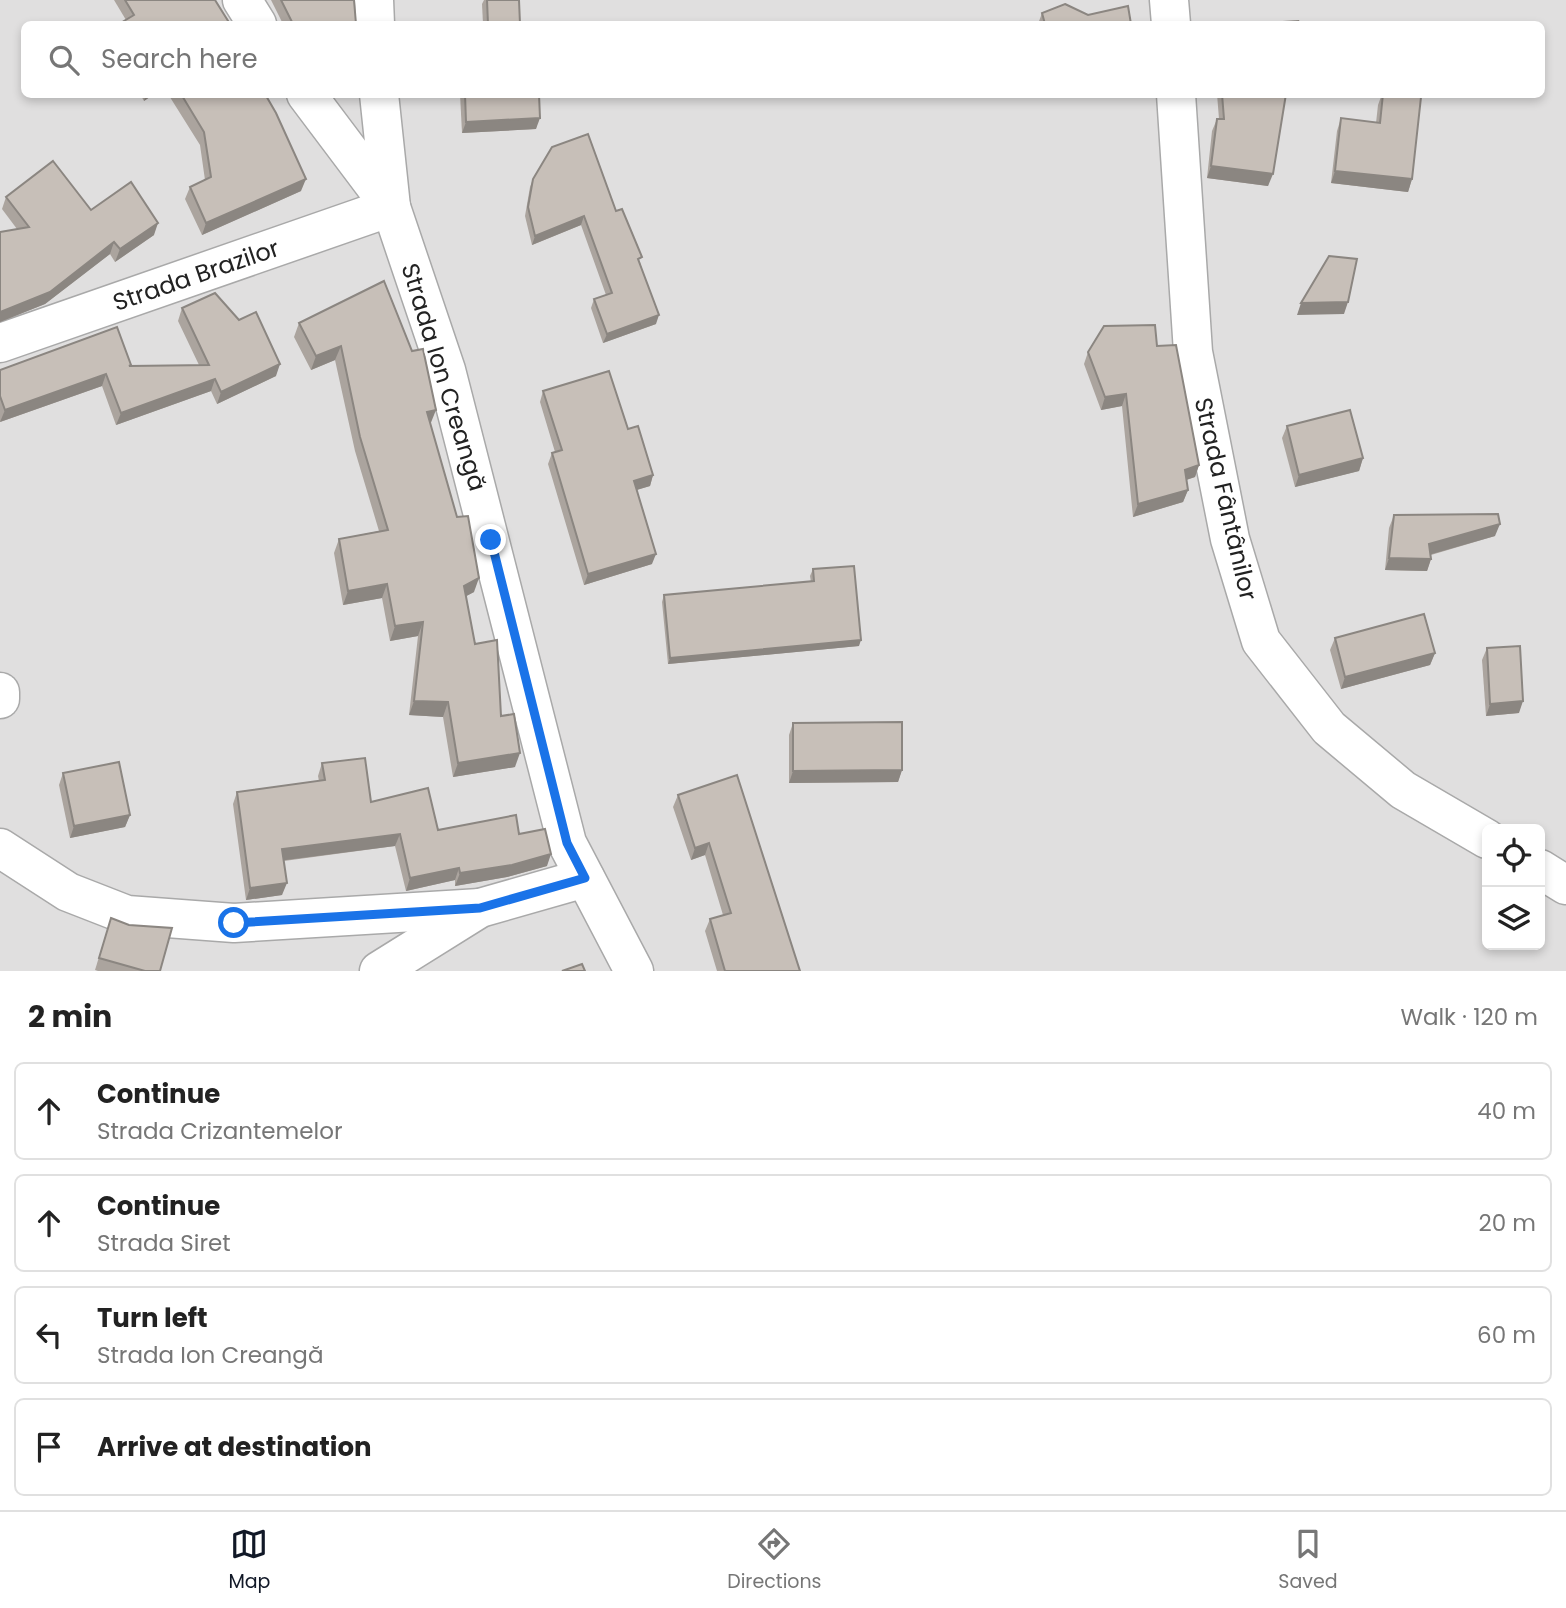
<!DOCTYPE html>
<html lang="en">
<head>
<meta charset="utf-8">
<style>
	body { margin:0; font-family:Poppins,sans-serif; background:#f2f2f2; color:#222 }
	.controls { position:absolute; right:21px; bottom:21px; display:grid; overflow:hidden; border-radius:10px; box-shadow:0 4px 10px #0003 }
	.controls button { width:63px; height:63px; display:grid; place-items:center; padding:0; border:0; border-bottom:2px solid #e0e0e0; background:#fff; color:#222; font:35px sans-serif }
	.stop { position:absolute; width:21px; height:21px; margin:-16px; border:5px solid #1a73e8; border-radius:50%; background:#fff }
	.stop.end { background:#1a73e8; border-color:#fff; box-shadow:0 2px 7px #0008 }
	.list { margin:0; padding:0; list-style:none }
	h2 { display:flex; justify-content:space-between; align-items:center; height:91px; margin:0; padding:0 28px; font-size:30px }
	h2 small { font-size:23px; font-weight:400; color:#767676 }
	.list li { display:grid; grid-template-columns:46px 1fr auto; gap:21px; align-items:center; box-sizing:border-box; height:98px; margin:0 14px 14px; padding:0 14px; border:2px solid #e0e0e0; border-radius:10px }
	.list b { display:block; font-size:26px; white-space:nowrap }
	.list p { margin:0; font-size:23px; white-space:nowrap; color:#767676 }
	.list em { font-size:23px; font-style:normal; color:#767676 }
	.icon { flex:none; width:38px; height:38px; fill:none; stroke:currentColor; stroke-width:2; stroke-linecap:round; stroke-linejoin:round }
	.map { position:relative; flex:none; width:1566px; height:971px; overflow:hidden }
	.search { position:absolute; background:#fff; box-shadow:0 4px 10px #0003; left:21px; right:21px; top:21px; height:77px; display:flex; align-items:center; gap:18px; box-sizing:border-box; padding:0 24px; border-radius:10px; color:#767676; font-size:26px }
	.sheet { height:539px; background:#fff }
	nav { display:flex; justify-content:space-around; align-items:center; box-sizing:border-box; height:98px; border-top:2px solid #e0e0e0; background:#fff; font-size:19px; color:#767676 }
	nav a { display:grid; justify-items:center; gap:4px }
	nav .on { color:#111827 }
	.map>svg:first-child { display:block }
	.residential { fill:#e0dfdf; fill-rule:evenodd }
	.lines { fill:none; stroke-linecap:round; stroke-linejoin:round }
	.minor-casing { stroke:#a9a9a9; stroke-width:41 }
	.minor { stroke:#fff; stroke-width:38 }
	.wall { fill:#aba49e }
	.shaded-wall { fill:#8b8681 }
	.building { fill:#c7bfb8; stroke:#8b8681; stroke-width:2 }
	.route { stroke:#1a73e8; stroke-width:9 }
	.labels { text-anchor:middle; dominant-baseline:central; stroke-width:6; stroke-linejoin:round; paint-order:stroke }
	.street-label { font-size:24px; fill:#222; stroke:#fff }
</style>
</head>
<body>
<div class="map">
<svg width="1566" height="971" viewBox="0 0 1566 971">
	<rect width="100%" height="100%" fill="#f2efe9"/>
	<path class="residential" d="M0,0H1566V971H0ZM24,24H1542V94H24ZM1487,829H1540V945H1487Z"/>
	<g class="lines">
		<defs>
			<g id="minor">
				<polyline points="242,0 257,24"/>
				<polyline points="374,0 375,24"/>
				<polyline points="1169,0 1171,24"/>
				<polyline points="306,94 391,207"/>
				<polyline points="379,94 391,207 446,370 567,843 634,971"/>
				<polyline points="1176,94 1193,352 1230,539 1261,641 1329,728 1403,790 1487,839"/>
				<polyline points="0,343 391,207"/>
				<polyline points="0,692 0,699"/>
				<polyline points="0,848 68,892 127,915 234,923 480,908"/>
				<polyline points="1540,869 1566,885"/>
				<polyline points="379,971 480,908 585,878"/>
			</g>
		</defs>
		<use href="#minor" class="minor-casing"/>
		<use href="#minor" class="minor"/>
	</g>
	<g class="wall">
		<polygon points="114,0 215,0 126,20"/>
		<polygon points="271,0 354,0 356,24 283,24"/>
		<polygon points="484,0 487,0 520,24 483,24 482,4"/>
		<polygon points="1042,13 1131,24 1038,24"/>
		<polygon points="140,94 154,94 144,101"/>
		<polygon points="168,94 265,94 301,191 202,235 185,199 190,187 205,180 200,145"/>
		<polygon points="460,94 539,94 536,129 462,133"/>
		<polygon points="1217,94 1286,94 1268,186 1207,178 1212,131 1217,119 1219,119"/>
		<polygon points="1382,94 1412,179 1408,192 1331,183 1337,131 1341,118 1376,123 1378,105"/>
		<polygon points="533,179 616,211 640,262 656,324 603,343 591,308 594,299 606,295 581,225 532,245 525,216 530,187"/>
		<polygon points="6,197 91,210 154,235 115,262 110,254 45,304 0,322 0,232 17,229 2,209"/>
		<polygon points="384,281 430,425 474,592 466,596 475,644 501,716 515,767 453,777 443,717 409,715 418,636 390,641 382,598 343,605 334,553 339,539 379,531 355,451 335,360 311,370 294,337 299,323"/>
		<polygon points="182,308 276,376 217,404 211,391 116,425 102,386 0,422 0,370 199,365 178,321"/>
		<polygon points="1157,346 1199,465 1195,477 1186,480 1188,490 1183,502 1133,517 1122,406 1101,410 1084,364 1088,352"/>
		<polygon points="543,391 628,429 653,475 650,486 636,490 652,564 584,585 548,464 552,453 555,452 540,402"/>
		<polygon points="1287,426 1363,458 1359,471 1295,487 1282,438"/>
		<polygon points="1394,515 1495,536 1431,555 1431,559 1427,571 1385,570 1389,528"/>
		<polygon points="813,569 859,646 668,664 662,602 664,595 811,582 810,576"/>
		<polygon points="1335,638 1435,653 1430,665 1341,689 1330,650"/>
		<polygon points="1487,648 1519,713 1486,716 1482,660"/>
		<polygon points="793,723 902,770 898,782 789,783 789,735"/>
		<polygon points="322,763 371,802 438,830 519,834 547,866 507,877 455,886 455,880 406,891 395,846 284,861 282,895 246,900 233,804 237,792 319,781 318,776"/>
		<polygon points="63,773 130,815 125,827 70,838 59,785"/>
		<polygon points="678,795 800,971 717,971 705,931 710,919 723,915 705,855 691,860 673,807"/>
		<polygon points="111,918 160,971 98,971 95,970"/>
	</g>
	<g class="shaded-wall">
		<polygon points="146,94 154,94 144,101"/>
		<polygon points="540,118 536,129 462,133 466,122"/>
		<polygon points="1211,166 1273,174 1268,186 1207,178"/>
		<polygon points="1335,171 1412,179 1408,192 1331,183"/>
		<polygon points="306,179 301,191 202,235 206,223"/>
		<polygon points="584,216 581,225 532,245 535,236"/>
		<polygon points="158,223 154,235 115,262 120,249"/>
		<polygon points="114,242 110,254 45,304 0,322 0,312"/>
		<polygon points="1348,302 1344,314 1297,315 1301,303"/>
		<polygon points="659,315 656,324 603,343 607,334"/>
		<polygon points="341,346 335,360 311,370 316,356"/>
		<polygon points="280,364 276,376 217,404 221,392"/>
		<polygon points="106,374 102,386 0,422 5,410"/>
		<polygon points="215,379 211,391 116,425 121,413"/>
		<polygon points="1126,394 1122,406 1101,410 1105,397"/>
		<polygon points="436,410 430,425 427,412"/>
		<polygon points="1363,458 1359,471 1295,487 1299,475"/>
		<polygon points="1199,465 1195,477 1180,482 1185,470"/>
		<polygon points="653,475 650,486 630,492 634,481"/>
		<polygon points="1188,490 1183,502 1133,517 1138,504"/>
		<polygon points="1500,524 1495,536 1425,556 1429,544"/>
		<polygon points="656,554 652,564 584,585 588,574"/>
		<polygon points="1389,558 1431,559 1427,571 1385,570"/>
		<polygon points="479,578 474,592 459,600 464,586"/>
		<polygon points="387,584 382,598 343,605 348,591"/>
		<polygon points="423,622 418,636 390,641 395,626"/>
		<polygon points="861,640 859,646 668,664 670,658"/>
		<polygon points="1435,653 1430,665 1341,689 1345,677"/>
		<polygon points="414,701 448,702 443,717 409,715"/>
		<polygon points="1523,701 1519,713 1486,716 1490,704"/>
		<polygon points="520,753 515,767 453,777 458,763"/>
		<polygon points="902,770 898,782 789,783 793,771"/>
		<polygon points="130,815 125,827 70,838 74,826"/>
		<polygon points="400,834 395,846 278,861 282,849"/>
		<polygon points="709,843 705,855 691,860 695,848"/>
		<polygon points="551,854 547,866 507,877 455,886 460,873"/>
		<polygon points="459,868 455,880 406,891 410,878"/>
		<polygon points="287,883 282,895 246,900 250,888"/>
	</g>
	<g class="building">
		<polygon points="125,0 215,0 230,24 119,24 134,15"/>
		<polygon points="281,0 354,0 356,24 293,24"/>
		<polygon points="487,0 519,0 520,24 488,24"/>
		<polygon points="1065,4 1088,15 1128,6 1131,24 1045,24 1042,13"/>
		<polygon points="1298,21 1297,24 1250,24"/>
		<polygon points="181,94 265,94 276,113 306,179 206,223 190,187 211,177 204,132"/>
		<polygon points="465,94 539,94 540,118 466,122"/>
		<polygon points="1222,94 1286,94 1273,174 1211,166 1217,119 1224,119"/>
		<polygon points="1383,94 1397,94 1421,97 1412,179 1335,171 1341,118 1380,123"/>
		<polygon points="588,134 616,211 622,209 642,257 638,259 659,315 607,334 594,299 612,293 584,216 535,236 528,207 533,179 552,147"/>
		<polygon points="53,161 91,210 131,182 158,223 120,249 114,242 50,292 0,312 0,232 29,227 6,197"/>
		<polygon points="1329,256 1357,259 1348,302 1301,303"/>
		<polygon points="384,281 412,351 423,349 436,410 427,412 457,517 468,516 479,578 464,586 475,644 497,640 501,716 514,714 520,753 458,763 448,702 414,701 423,622 395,626 387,584 348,591 339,539 388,530 360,437 341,346 316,356 299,323"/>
		<polygon points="215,293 239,320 256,312 280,364 221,392 215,379 121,413 106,374 5,410 0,396 0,370 117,327 131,365 129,366 209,365 182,308"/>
		<polygon points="1155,325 1157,346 1176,345 1199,465 1185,470 1188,490 1138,504 1126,394 1105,397 1088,352 1104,326"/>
		<polygon points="609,371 628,429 638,426 653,475 634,481 656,554 588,574 552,453 562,450 543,391"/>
		<polygon points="1350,410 1363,458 1299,475 1287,426"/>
		<polygon points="1498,514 1500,524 1429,544 1431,559 1389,558 1394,515"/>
		<polygon points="854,566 861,640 670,658 664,595 814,581 813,569"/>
		<polygon points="1424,614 1435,653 1345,677 1335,638"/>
		<polygon points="1520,646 1523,701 1490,704 1487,648"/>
		<polygon points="902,722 902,770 793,771 793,723"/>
		<polygon points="365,758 371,802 428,788 438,830 516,815 519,834 545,829 551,854 512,865 460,873 459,868 410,878 400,834 282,849 287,883 250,888 237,792 325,780 322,763"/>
		<polygon points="119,762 130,815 74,826 63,773"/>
		<polygon points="737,775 800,971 725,971 710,919 731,913 709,843 695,848 678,795"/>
		<polygon points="111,918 129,925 172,928 160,971 145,971 99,958"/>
		<polygon points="582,964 585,971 562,971"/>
	</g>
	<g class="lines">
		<polyline class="route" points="234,923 480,908 585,878 567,843 491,540"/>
	</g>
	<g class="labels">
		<g class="street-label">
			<text transform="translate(196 275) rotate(-19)">Strada Brazilor</text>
			<text transform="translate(444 377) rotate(73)">Strada Ion Creangă</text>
			<text transform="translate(1226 499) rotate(77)">Strada Fântânilor</text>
		</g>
	</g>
</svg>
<div class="controls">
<button><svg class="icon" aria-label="locate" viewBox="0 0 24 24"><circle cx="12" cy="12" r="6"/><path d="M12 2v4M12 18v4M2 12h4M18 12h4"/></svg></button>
<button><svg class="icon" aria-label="layers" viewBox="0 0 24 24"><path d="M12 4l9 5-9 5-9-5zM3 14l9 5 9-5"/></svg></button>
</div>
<div class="stop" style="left:234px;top:923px"></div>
<div class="stop end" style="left:491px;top:540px"></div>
<div class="search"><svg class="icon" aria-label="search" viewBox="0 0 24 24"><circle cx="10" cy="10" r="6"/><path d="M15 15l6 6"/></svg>Search here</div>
</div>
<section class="sheet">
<h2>2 min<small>Walk · 120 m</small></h2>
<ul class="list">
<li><svg class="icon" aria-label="ahead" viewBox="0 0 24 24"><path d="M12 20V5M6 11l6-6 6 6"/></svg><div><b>Continue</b><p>Strada Crizantemelor</p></div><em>40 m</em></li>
<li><svg class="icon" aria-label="ahead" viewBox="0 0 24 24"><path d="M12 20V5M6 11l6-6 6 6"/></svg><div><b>Continue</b><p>Strada Siret</p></div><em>20 m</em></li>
<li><svg class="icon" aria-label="left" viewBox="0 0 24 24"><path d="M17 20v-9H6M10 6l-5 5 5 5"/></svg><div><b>Turn left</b><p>Strada Ion Creangă</p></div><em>60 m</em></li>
<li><svg class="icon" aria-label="arrive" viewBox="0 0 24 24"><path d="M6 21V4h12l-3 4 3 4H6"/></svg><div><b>Arrive at destination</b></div></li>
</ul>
</section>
<nav>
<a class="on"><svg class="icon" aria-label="map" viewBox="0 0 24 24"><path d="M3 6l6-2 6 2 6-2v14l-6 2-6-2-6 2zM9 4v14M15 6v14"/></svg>Map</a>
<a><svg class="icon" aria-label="directions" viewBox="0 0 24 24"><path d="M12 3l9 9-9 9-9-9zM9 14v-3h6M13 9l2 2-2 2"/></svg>Directions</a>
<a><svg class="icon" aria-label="saved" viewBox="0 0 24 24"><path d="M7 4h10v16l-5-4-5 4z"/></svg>Saved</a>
</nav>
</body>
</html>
